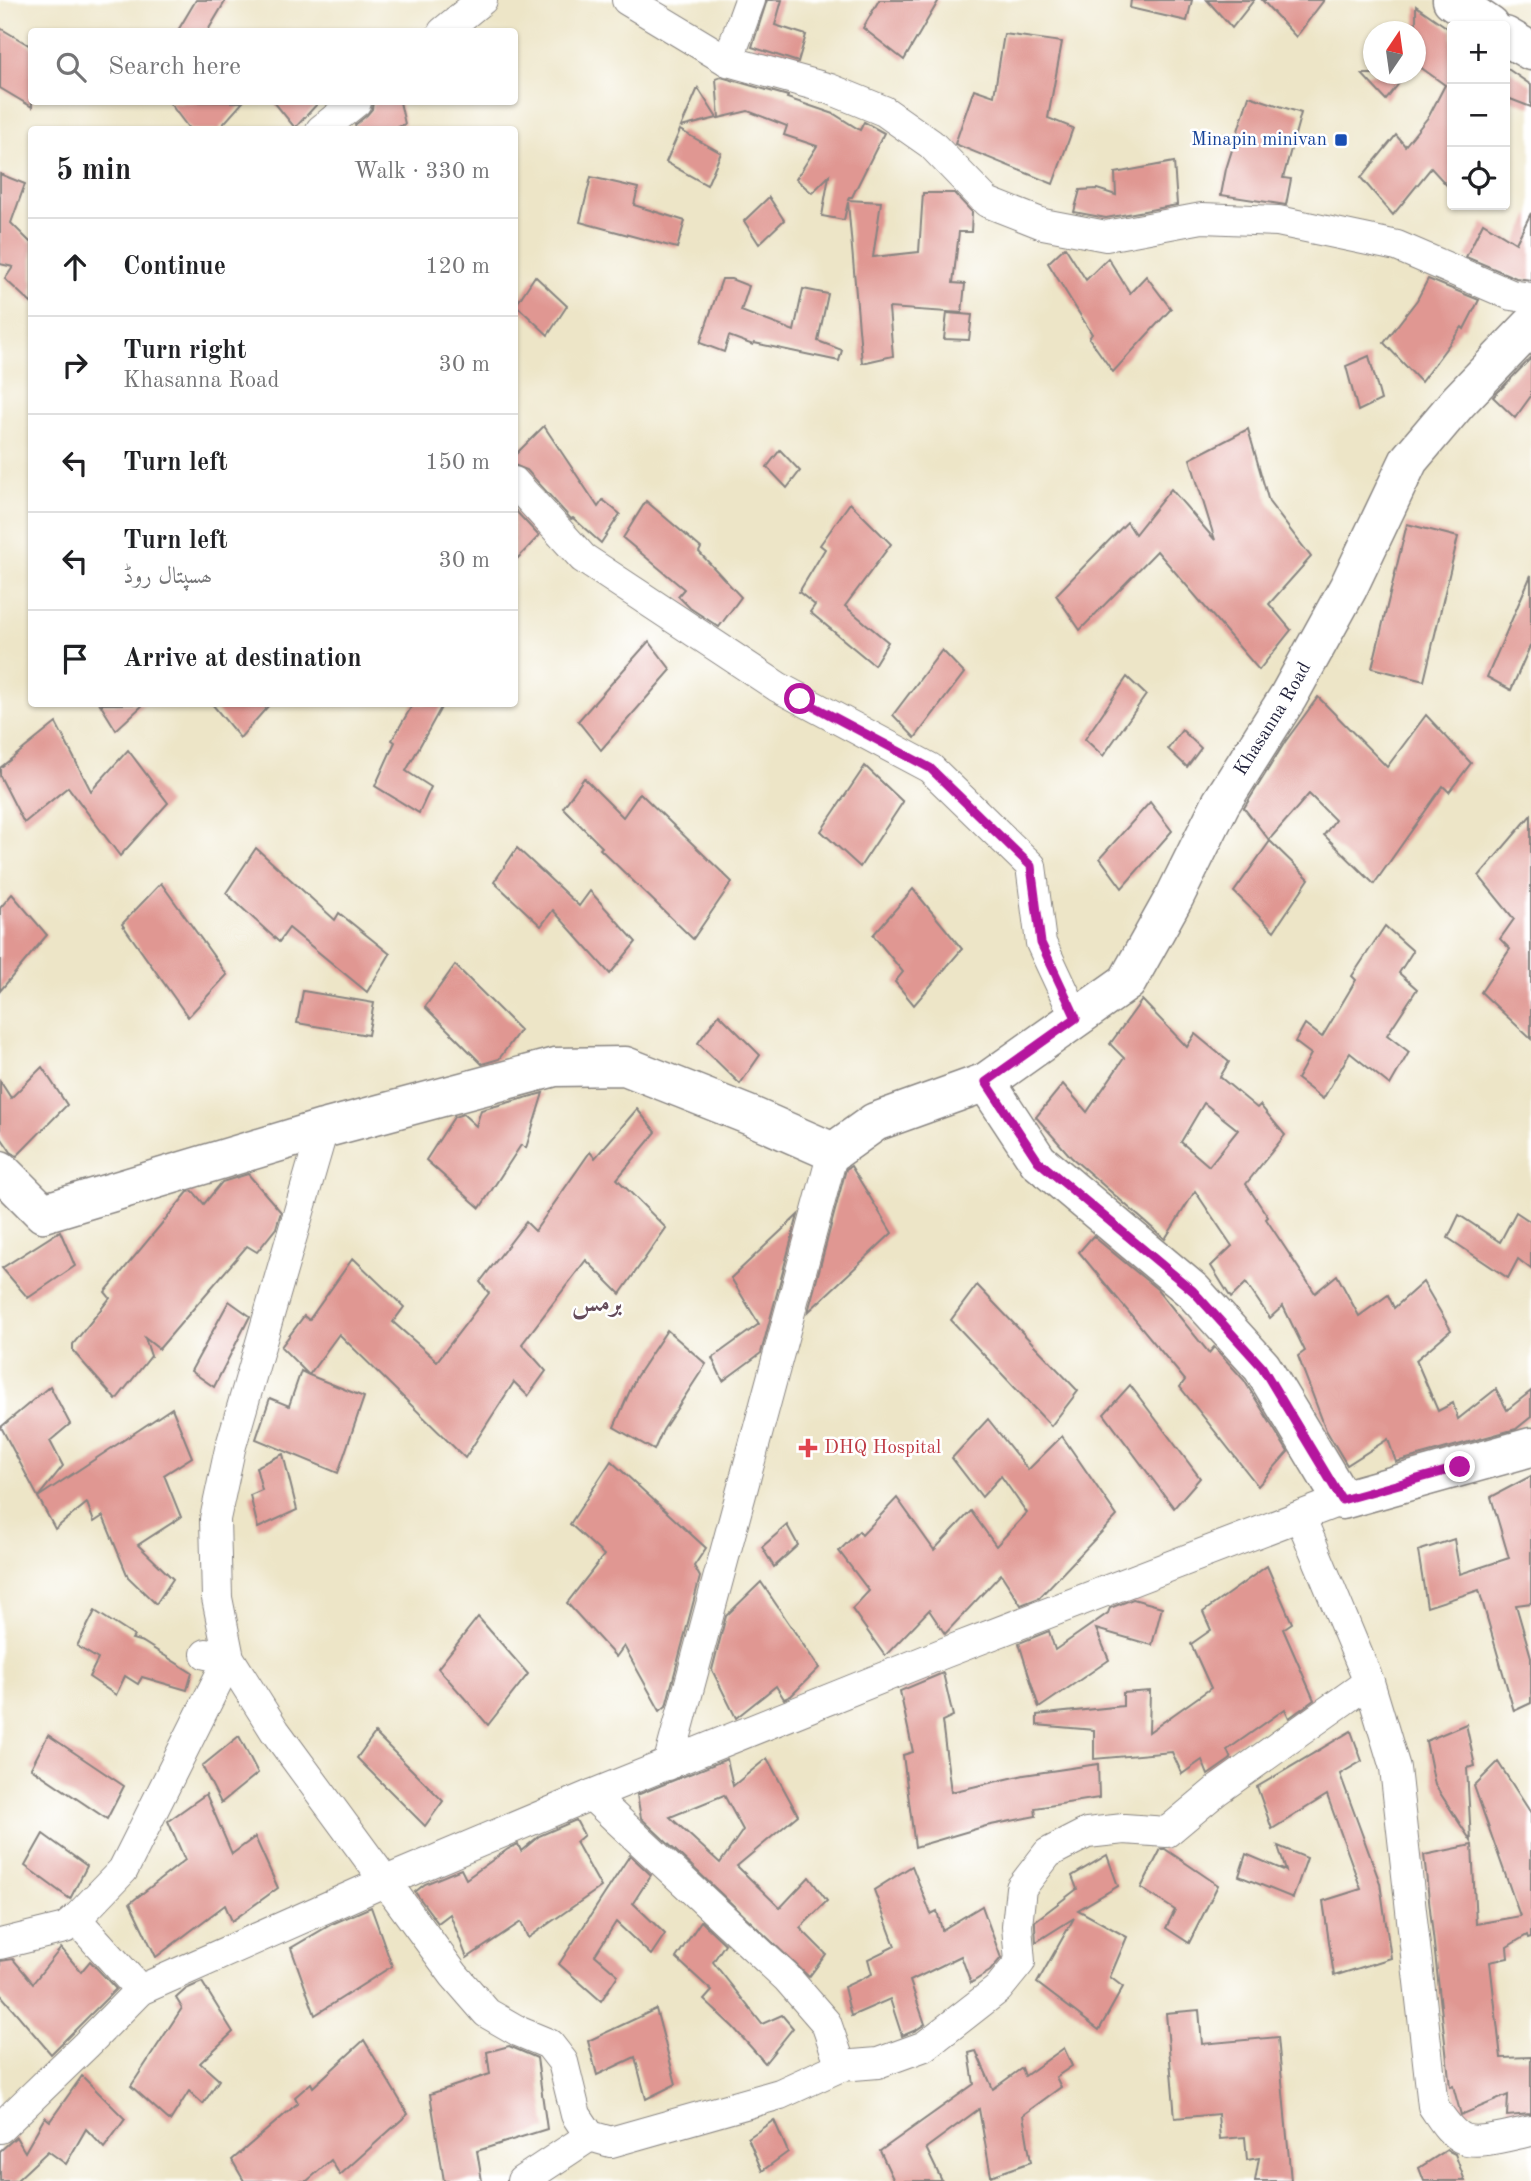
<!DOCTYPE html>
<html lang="en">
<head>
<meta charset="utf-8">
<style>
	body { margin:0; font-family:"Old Standard TT",Amiri,serif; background:#f6f6f6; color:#202124 }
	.controls { position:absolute; right:21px; top:21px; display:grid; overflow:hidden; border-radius:7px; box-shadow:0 2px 5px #0004 }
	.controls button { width:63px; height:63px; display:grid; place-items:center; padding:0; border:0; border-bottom:2px solid #e0e0e0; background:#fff; color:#202124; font:35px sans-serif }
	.compass { position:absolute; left:1363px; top:21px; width:63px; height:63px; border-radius:50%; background:#fff; box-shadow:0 2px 5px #0004; rotate:13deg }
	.stop { position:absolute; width:21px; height:21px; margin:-16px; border:5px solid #b5179e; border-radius:50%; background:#fff }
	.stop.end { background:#b5179e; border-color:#fff; box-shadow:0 2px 7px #0008 }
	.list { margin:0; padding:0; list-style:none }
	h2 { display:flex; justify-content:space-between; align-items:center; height:91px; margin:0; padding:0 28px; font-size:30px }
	h2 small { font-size:23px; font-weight:400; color:#757577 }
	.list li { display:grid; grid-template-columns:46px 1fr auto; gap:21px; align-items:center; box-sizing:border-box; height:98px; padding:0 28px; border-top:2px solid #e0e0e0 }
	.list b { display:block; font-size:26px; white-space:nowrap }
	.list p { margin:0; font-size:23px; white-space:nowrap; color:#757577 }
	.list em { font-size:23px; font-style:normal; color:#757577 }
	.icon { flex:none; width:38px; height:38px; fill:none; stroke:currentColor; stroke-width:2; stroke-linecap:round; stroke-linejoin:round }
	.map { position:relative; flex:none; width:1531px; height:2181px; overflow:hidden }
	.search { position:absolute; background:#fff; box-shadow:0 2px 5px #0004; left:28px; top:28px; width:490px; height:77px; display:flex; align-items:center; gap:18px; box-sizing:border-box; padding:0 24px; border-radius:7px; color:#757577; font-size:26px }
	.panel { position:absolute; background:#fff; box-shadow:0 2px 5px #0004; left:28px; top:126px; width:490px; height:581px; border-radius:7px }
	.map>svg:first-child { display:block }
	.building { fill:#e09792; fill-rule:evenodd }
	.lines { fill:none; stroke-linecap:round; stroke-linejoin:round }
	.street-casing { stroke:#888481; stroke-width:32 }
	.secondary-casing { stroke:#888481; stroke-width:41 }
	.street { stroke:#fff; stroke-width:30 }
	.secondary { stroke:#fff; stroke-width:38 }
	.route { stroke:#b5179e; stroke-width:9 }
	.transit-dot { fill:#1a4fb4; stroke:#fff; stroke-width:2.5 }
	.health-dot { fill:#e0444e; stroke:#fff; stroke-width:2.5 }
	.labels { text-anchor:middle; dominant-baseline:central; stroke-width:5; stroke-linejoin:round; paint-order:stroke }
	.transit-label { font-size:19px; fill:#164399; stroke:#fff; text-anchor:end }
	.street-label { font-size:19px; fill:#22223b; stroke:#fff }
	.health-label { font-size:19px; fill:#be3a42; stroke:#fff; text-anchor:start }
	.district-label { font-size:26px; font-weight:bold; fill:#644b59; stroke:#fff }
</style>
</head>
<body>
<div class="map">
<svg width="1531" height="2181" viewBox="0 0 1531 2181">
	<rect width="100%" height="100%" fill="#fff"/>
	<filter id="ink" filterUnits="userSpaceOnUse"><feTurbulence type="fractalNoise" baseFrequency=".0143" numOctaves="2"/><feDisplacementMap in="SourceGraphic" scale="14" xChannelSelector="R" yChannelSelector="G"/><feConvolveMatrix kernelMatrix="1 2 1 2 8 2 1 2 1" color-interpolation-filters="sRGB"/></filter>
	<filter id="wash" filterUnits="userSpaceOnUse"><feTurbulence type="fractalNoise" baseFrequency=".00686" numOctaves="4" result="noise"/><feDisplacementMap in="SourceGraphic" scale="28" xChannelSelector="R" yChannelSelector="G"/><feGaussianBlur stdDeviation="1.57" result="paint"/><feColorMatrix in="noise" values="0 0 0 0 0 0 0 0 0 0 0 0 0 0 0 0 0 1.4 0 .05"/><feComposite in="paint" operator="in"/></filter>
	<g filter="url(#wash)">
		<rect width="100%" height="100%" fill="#ede5c7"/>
		<g id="blocks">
			<g class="building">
				<polygon points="196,0 226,0 207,32 177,32"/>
				<polygon points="767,0 782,0 775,25 806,35 798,62 752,47"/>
				<polygon points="879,0 939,0 904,60 863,28"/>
				<polygon points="1131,0 1192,0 1187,21 1130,8"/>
				<polygon points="1207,0 1254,0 1232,28"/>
				<polygon points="1262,0 1324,0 1296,37"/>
				<polygon points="1416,6 1452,31 1452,191 1431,168 1393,215 1361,178 1396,135 1405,146 1429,116 1445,85 1416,64"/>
				<polygon points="0,28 32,47 32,107 0,88"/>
				<polygon points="1004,34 1062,42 1048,118 1073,128 1053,184 955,144 974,89 994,96"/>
				<polygon points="1505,67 1531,85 1531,107 1505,97"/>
				<polygon points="1362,74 1391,74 1400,82 1386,100"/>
				<polygon points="721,77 788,96 787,98 834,114 860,130 864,122 884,133 852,197 849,197 848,200 881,202 873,257 919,252 923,193 954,193 972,212 971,232 959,232 953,283 965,284 962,313 889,308 893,356 862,363 848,202 844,220 822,216 829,176 812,193 796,179 817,146 784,135 787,126 748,111 719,118 716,79"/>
				<polygon points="698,88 717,118 681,127"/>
				<polygon points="1249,96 1301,113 1283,178 1291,179 1286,205 1221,195 1226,169"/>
				<polygon points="169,102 243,102 218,130 190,130"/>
				<polygon points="274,102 319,102 295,128"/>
				<polygon points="373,102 400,102 405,124 392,130 356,130 355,125 367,115 372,109"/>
				<polygon points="680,130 721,153 707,185 666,162"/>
				<polygon points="1174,162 1177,205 1106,218 1074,212 1080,190 1097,189 1116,195 1115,173"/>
				<polygon points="0,174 25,184 11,223 30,242 32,241 32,304 5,279 13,267 0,264"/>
				<polygon points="591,177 638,188 634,205 685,221 677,248 580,222"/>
				<polygon points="769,197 784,220 759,244 744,221"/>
				<polygon points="1531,213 1531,280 1516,278 1466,257 1483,223 1516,243"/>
				<polygon points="1065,247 1086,280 1108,258 1130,293 1146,276 1171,309 1113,372 1089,338 1092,334 1048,263"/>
				<polygon points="535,276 567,306 548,335 516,305"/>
				<polygon points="722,279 731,279 749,286 741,311 794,331 803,289 828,294 818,341 842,350 839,361 754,343 753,345 729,336 724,352 700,343"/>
				<polygon points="1428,279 1479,300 1464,329 1462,327 1421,382 1384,343 1417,300"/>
				<polygon points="947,313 972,315 969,340 944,339"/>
				<polygon points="1369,356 1381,400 1358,411 1346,366"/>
				<polygon points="1531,358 1531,396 1515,418 1493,397"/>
				<polygon points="544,426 598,507 603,500 620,514 601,543 573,518 571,519 527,470 514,465 514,456"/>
				<polygon points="1248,429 1269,502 1311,557 1269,604 1291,630 1259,670 1157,551 1080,630 1056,595 1127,522 1135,534 1171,489 1215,540 1190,459"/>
				<polygon points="780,450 800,471 787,488 767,467"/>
				<polygon points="646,501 701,548 699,552 741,597 719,627 690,608 678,596 684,589 623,538"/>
				<polygon points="850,503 891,544 845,606 888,642 874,665 810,612 815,605 799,592 825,549 820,545"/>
				<polygon points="514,509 539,536 514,562"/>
				<polygon points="1407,524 1458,537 1424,681 1372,668"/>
				<polygon points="1531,575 1531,644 1511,690 1487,677"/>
				<polygon points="649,641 671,670 601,750 578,721"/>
				<polygon points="942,650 964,673 915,738 893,715"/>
				<polygon points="1127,677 1146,695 1103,756 1085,739"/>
				<polygon points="1318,697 1387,767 1426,715 1471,763 1449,792 1443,786 1374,884 1324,835 1335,820 1309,794 1269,840 1244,808 1285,742"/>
				<polygon points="100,704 144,704 116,730"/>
				<polygon points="212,704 270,704 240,738"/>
				<polygon points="413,704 443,704 406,771 431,787 419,813 375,786 395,742 392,740"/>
				<polygon points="56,723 91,791 128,750 168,803 120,856 68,787 24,823 0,776 0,768"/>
				<polygon points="1182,730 1201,748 1187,767 1168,749"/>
				<polygon points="865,766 903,802 860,867 821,831"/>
				<polygon points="584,778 623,817 640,793 732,882 693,939 600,849 602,847 563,808"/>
				<polygon points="1150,802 1172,831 1122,888 1100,858"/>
				<polygon points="1531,815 1531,1039 1481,992 1510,949 1500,939 1514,919 1479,876"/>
				<polygon points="1270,841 1309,879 1274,931 1234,892"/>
				<polygon points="256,848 335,920 339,913 390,954 367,992 289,928 279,942 226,893"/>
				<polygon points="517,848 579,906 590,891 636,942 610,974 553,910 541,926 494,882"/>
				<polygon points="161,883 227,975 188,1017 122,924"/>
				<polygon points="913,889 962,949 914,1005 895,982 903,972 873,935"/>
				<polygon points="12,894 47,935 0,991 0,908"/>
				<polygon points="1385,926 1413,951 1399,973 1417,989 1387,1035 1409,1052 1390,1085 1350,1053 1323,1099 1297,1079 1311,1054 1295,1042 1305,1024 1322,1037 1356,980 1352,976"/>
				<polygon points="455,965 520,1030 499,1059 482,1064 425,1007"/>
				<polygon points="303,991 374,1003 368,1035 297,1023"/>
				<path d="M1142,1000L1187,1047L1195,1034L1229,1062L1220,1077L1257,1108L1260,1105L1285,1135L1246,1184L1268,1217L1266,1219L1315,1293L1337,1275L1359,1316L1388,1295L1394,1308L1423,1282L1451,1330L1416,1360L1438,1411L1453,1403L1458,1419L1496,1389L1507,1410L1531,1391V1417L1516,1429L1396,1462L1388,1439L1347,1465L1326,1430L1298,1356L1305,1351L1283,1306L1270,1318L1246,1283L1231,1298L1211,1266L1232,1246L1195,1191L1165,1239L1071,1157L1036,1117L1063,1084L1087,1112L1124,1058L1110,1044ZM1204,1103L1238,1130L1209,1166L1181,1142Z"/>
				<polygon points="719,1014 760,1055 740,1084 698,1043"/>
				<polygon points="42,1067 67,1105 17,1156 11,1152 0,1136 0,1081 11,1098"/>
				<polygon points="543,1093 526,1148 521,1145 480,1208 426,1160 454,1117 463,1114 476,1126 481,1110"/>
				<polygon points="637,1109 656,1132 617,1179 666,1228 620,1294 586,1260 522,1344 546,1371 528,1396 514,1382 465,1458 339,1334 309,1375 364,1397 338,1473 256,1439 270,1398 289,1406 301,1371 309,1375 281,1347 304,1316 309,1320 353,1258 404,1307 393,1322 437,1361 489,1293 480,1282 526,1222 535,1231 590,1152 595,1158"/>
				<polygon points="851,1166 892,1233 808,1312 846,1169"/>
				<polygon points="248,1174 281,1212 276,1228 257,1252 247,1246 159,1349 145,1338 151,1356 116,1400 73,1351 73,1344 110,1298 105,1292 188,1192 193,1191 204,1204 222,1182"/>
				<polygon points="1516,1212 1531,1222 1531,1269 1518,1259 1508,1278 1448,1238 1459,1215 1500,1242"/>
				<polygon points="798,1215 761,1353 723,1381 712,1358 759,1324 731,1278"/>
				<polygon points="60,1231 75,1266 28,1298 2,1268"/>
				<polygon points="1093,1236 1157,1289 1209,1353 1214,1347 1244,1380 1288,1452 1258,1486 1180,1387 1185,1380 1079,1252"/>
				<polygon points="977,1285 1078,1391 1051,1426 951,1320"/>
				<polygon points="229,1301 250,1316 214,1387 191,1371"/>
				<polygon points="667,1330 706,1364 663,1430 654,1450 614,1427 636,1377"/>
				<polygon points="1130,1385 1200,1478 1174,1508 1104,1414"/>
				<polygon points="50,1386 70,1424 50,1441 63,1466 38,1497 1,1427"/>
				<polygon points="172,1408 192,1457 164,1475 181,1517 138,1545 173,1579 156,1604 128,1577 103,1516 94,1522 87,1503 55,1529 38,1497"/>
				<polygon points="988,1419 1028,1470 1062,1436 1117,1516 1039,1598 1021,1605 1001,1574 945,1634 929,1610 885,1656 852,1609 869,1591 839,1551 859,1531 862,1535 897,1498 934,1550 971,1511 996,1546 1027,1513 1001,1476 982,1497 952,1458"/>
				<polygon points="283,1454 297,1510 258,1528 250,1495 262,1490 256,1467"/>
				<polygon points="611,1461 706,1548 694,1566 700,1577 666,1706 660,1711 624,1646 616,1657 567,1603 604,1555 570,1524"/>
				<polygon points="1531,1476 1531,1603 1516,1605 1531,1657 1531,1703 1514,1711 1479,1590 1427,1607 1418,1551 1454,1539 1460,1574 1509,1558 1491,1497"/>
				<polygon points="787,1525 798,1545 774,1567 762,1547"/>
				<polygon points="1267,1566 1292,1623 1283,1629 1314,1700 1289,1718 1285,1709 1227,1750 1231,1759 1208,1775 1202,1760 1182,1774 1172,1752 1094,1759 1094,1730 1037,1725 1037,1715 1123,1706 1123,1693 1150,1691 1149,1732 1211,1688 1191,1644 1211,1630 1203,1612"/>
				<polygon points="761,1582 819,1668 791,1696 784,1699 776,1686 736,1718 712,1670 726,1616"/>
				<polygon points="1133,1599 1162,1607 1152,1645 1096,1629 1109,1660 1039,1708 1019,1643 1049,1631 1055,1650 1108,1613 1110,1608"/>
				<polygon points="95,1611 134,1636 132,1639 143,1642 192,1673 187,1690 142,1677 138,1684 125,1676 116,1695 89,1677 98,1659 77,1646"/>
				<polygon points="478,1617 528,1674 488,1725 438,1668"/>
				<polygon points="943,1673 953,1716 942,1721 951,1792 1024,1775 1098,1764 1099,1798 1035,1808 1036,1816 986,1826 915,1847 903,1755 913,1752 900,1691"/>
				<polygon points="1466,1724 1475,1766 1467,1768 1471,1841 1435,1785 1426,1741"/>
				<polygon points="1351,1731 1362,1761 1340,1774 1380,1883 1391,1958 1334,1976 1323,1901 1361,1889 1327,1795 1272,1829 1257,1787"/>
				<polygon points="375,1733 443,1801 425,1826 357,1758"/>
				<polygon points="48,1735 124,1786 107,1819 31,1768"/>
				<polygon points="239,1736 258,1773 221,1803 202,1766"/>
				<path d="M767,1758L798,1815L737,1866L780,1908L809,1877L827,1901L800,1928L826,1954L809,1977L641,1818L637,1795L727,1759L733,1786ZM724,1795L743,1830L720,1863L670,1817Z"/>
				<polygon points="1498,1762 1531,1813 1531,1937 1528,1938 1527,1935 1507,1947 1508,1958 1490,1962 1501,2058 1531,2057 1531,2114 1507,2116 1508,2095 1461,2115 1453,2086 1450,2087 1424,1855 1472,1845 1476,1924 1520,1916 1474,1786"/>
				<polygon points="206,1794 232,1854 255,1837 278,1888 232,1921 225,1905 156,1957 130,1903 185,1860 168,1821"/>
				<polygon points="576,1820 584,1835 576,1842 601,1887 528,1938 521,1922 467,1958 450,1914 438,1923 415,1892 425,1884 461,1869 466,1879 508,1849 518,1844 521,1851 539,1836"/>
				<polygon points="43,1834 87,1866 70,1899 25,1866"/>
				<polygon points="1278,1846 1307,1858 1293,1898 1239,1876 1246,1854 1286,1871"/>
				<polygon points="1161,1849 1165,1849 1218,1885 1189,1943 1166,1928 1175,1910 1141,1888"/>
				<polygon points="630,1855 651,1875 633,1903 665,1934 651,1955 616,1922 595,1955 618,1975 601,2001 559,1964"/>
				<polygon points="1107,1855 1118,1886 1078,1910 1127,1937 1110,1977 1123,1987 1099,2030 1037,1983 1074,1918 1036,1942 1035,1926 1035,1921 1077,1889 1072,1876"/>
				<polygon points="912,1866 931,1914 937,1911 942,1930 982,1906 1001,1958 990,1971 971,1983 961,1956 910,1981 925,2024 916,2030 902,2036 890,1999 851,2016 844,1987 872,1974 868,1959 895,1946 874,1890"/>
				<polygon points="371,1907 392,1966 315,2015 291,1948 332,1924"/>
				<polygon points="701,1921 725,1944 713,1962 762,2024 782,2015 793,2028 765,2063 733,2027 704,2000 712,1991 676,1958"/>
				<polygon points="61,1948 81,1972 90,1961 116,1989 51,2054 0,1994 0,1961 13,1959 33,1983"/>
				<polygon points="202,1982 233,2032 200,2063 219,2080 203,2104 189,2091 170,2121 131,2086 182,2008 176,1998 186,1989"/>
				<polygon points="656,2009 676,2084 646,2099 635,2057 597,2075 588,2041"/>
				<polygon points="1199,2010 1202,2044 1278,2037 1291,2181 1255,2181 1259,2158 1247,2160 1245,2137 1220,2139 1218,2114 1175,2118 1166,2013"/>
				<polygon points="364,2040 408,2114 340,2175 331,2160 307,2181 244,2181 232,2160 298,2103 295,2097 311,2083 313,2087"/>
				<polygon points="509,2046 537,2058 547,2129 477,2151 482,2181 444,2181 430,2094 490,2074 487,2052"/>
				<polygon points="1064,2048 1072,2066 1056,2077 1061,2087 1023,2115 1031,2162 991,2176 979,2109 926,2148 942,2181 894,2181 880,2151 974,2084 969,2053 976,2051 993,2089 1022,2068 1025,2076"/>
				<polygon points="82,2076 125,2119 104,2148 86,2129 66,2164 48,2151 16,2181 0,2181 0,2151 16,2137 25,2152 45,2117 50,2121"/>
				<polygon points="774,2120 788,2152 762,2171 748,2138"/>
				<polygon points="1447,2150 1455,2154 1465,2181 1424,2181 1419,2168"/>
			</g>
		</g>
	</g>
	<g filter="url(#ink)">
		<use href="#blocks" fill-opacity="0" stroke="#888481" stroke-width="2"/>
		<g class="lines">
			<defs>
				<g id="street">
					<polyline points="627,0 728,61 830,89 884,111 931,144 987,202 1043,224 1106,236 1202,218 1278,221 1397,246 1511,295 1531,298"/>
					<polyline points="443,32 482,0"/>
					<polyline points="728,61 750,0"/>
					<polyline points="321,130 356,102"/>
					<polyline points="514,482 583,558 778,687 930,768 1031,866 1041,943 1076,1018"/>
					<polyline points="323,1129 230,1449 215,1519 217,1598 229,1658 275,1731 454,1975 487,2013 520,2032 549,2044 563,2062 576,2115 590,2136 611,2142 780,2094 841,2066 878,2063 925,2046 998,1989 1020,1962 1017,1926 1021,1888 1048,1853 1087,1833 1124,1829 1167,1832 1216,1791 1369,1682"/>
					<path d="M1300,1516L1369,1682L1395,1768L1433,2106C1441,2117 1450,2134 1464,2139C1480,2145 1514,2134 1531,2131"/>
					<polyline points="668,1765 833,1152"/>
					<polyline points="591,1795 787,1978 826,2023 841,2066"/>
					<polyline points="76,1919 140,1990"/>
					<polyline points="0,1944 65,1928 76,1919 123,1870 229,1658 206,1654"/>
					<polyline points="0,2128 86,2045 140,1990 386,1881 591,1795 944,1653 1342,1500"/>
					<polyline points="522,2181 590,2136"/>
				</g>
				<g id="secondary">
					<polyline points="1452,0 1490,26"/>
					<polyline points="1505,36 1531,51"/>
					<path id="s1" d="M986,1082L1127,982L1175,896L1221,803L1288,697L1348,588L1409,460L1458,402L1531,326"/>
					<polyline points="0,1170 43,1213 323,1129 555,1067 625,1066 751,1116 833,1152 875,1122 986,1082 1038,1161 1193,1291 1262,1367 1342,1500 1531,1447"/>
				</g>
			</defs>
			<use href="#street" class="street-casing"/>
			<use href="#secondary" class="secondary-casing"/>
			<use href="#street" class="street"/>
			<use href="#secondary" class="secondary"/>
		</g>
	</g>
	<g class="lines" filter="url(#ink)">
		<polyline class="route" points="800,699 930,768 1031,866 1041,943 1076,1018 986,1082 1038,1161 1193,1291 1262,1367 1342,1500 1460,1467"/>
	</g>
	<rect class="transit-dot" x="1334" y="133" width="14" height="14" rx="3.5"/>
	<path class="health-dot" d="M804.5 1437.5h7v7h7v7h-7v7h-7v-7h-7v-7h7z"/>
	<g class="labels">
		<g class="transit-label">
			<text x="1327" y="140">Minapin minivan</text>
		</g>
		<g class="street-label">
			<text stroke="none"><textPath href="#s1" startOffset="474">Khasanna Road</textPath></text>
		</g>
		<g class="health-label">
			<text x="824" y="1448">DHQ Hospital</text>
		</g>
		<g class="district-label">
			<text x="597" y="1304">برمس</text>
		</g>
	</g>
</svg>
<div class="controls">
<button>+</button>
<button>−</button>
<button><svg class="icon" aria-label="locate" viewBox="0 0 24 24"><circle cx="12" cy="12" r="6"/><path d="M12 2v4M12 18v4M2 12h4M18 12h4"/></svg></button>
</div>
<svg class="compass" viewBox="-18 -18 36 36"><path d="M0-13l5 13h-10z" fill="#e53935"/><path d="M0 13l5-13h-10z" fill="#757577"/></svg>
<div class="stop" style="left:800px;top:699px"></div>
<div class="stop end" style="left:1460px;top:1467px"></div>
<div class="search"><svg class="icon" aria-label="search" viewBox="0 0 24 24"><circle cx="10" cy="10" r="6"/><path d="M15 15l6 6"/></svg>Search here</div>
<section class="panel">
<h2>5 min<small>Walk · 330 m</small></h2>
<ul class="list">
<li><svg class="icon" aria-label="ahead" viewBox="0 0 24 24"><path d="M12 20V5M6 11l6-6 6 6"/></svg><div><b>Continue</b></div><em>120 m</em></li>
<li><svg class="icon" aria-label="right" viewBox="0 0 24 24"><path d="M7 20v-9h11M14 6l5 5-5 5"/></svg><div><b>Turn right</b><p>Khasanna Road</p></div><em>30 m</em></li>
<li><svg class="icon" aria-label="left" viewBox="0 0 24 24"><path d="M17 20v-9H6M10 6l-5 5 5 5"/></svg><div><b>Turn left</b></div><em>150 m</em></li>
<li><svg class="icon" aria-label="left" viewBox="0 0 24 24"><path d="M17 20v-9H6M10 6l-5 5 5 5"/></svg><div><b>Turn left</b><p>ھسپتال روڈ</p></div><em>30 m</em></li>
<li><svg class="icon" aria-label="arrive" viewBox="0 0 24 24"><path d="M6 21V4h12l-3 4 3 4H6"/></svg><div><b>Arrive at destination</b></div></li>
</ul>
</section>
</div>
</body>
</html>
